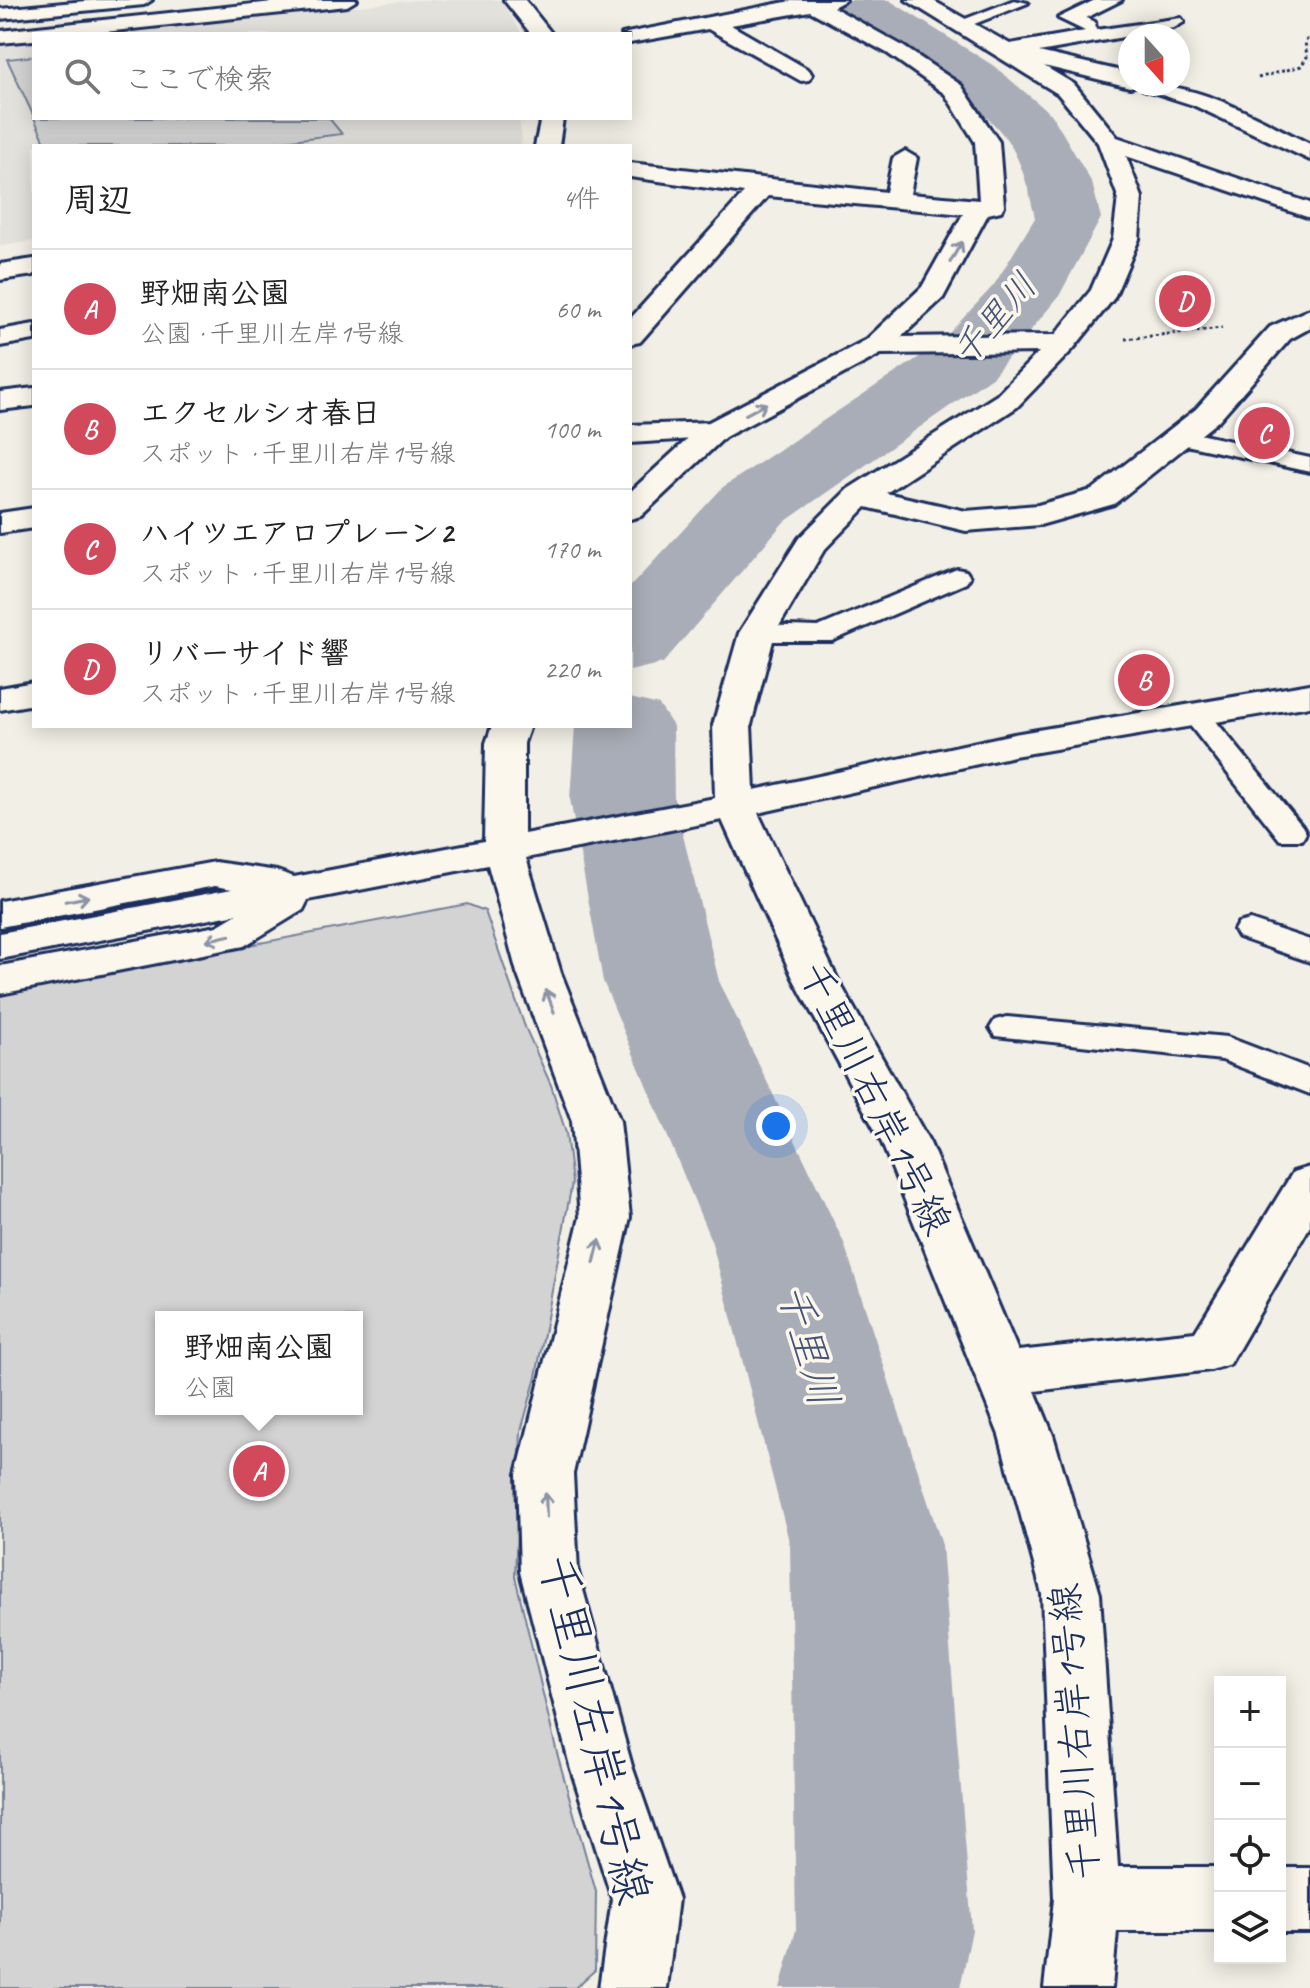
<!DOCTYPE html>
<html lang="ja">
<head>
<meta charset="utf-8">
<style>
	body { margin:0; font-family:Caveat,"Klee One",sans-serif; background:#f2f2f2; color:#222 }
	.controls { position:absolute; right:24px; bottom:24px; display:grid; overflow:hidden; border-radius:0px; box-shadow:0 4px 20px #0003 }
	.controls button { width:72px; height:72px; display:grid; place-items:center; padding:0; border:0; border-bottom:2px solid #e0e0e0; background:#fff; color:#222; font:40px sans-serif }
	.compass { position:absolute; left:1118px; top:24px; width:72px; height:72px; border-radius:50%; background:#fff; box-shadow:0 4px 20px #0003; rotate:159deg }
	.you { position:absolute; left:776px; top:1126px; width:28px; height:28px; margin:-20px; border:6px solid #fff; border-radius:50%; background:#1a73e8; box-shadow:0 0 0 12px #1a73e833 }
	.badge { display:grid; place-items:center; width:52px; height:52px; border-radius:50%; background:#d1495b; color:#fff; font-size:26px; font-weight:700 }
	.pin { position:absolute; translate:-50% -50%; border:4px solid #fff; box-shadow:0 2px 8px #0006 }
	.popup { position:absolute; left:155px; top:1311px; width:208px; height:104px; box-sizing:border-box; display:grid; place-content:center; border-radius:0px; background:#fff; filter:drop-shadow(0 2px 6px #0005); font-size:26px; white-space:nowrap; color:#767676 }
	.popup b { font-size:30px; color:#222 }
	.popup::after { content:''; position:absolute; left:50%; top:100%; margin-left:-16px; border:16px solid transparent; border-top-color:#fff }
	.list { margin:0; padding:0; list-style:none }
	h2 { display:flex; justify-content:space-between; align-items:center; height:104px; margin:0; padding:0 32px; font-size:34px }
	h2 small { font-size:26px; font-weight:400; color:#767676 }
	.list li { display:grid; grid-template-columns:52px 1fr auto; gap:24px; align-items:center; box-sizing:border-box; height:120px; padding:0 32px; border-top:2px solid #e0e0e0 }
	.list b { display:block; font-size:30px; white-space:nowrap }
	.list p { margin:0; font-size:26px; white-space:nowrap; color:#767676 }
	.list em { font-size:26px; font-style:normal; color:#767676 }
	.icon { flex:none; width:44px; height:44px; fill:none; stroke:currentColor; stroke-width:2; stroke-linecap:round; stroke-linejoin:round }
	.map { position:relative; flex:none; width:1310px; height:1988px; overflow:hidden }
	.search { position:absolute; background:#fff; box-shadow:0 4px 20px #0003; left:32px; top:32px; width:600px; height:88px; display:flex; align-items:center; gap:20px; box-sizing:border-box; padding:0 28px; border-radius:0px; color:#767676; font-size:30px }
	.panel { position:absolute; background:#fff; box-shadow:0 4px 20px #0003; left:32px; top:144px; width:600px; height:584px; border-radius:0px }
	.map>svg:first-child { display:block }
	.built { fill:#e2e1dc }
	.green { fill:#d2d3d2; stroke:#768198; stroke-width:2; fill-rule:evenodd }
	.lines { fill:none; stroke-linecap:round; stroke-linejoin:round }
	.river { fill:#a9adb7; fill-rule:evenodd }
	.lane-casing { stroke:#1b2f5e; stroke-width:6 }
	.street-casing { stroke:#1b2f5e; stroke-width:6 }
	.secondary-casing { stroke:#1b2f5e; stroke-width:6 }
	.path { stroke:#1b2f5e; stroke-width:3; stroke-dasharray:3 3; stroke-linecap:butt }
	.lane { fill:#fbf7ec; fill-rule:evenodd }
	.street { fill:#fbf7ec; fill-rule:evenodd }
	.secondary { fill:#fbf7ec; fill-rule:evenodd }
	.oneway { stroke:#8b93a5 }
	.labels { text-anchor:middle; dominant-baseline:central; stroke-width:7; stroke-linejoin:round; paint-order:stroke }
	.far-water-label { font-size:36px; font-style:italic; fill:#465579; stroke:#fbf7ec }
	.street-label { font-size:40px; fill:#1b2f5e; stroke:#fbf7ec }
	.water-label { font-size:42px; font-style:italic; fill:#465579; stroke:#fbf7ec }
	.near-street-label { font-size:48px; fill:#1b2f5e; stroke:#fbf7ec }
</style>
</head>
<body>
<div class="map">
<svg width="1310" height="1988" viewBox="0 0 1310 1988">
	<rect width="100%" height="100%" fill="#f2efe6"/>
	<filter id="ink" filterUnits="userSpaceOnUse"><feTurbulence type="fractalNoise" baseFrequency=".0125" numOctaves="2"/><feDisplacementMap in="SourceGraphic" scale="16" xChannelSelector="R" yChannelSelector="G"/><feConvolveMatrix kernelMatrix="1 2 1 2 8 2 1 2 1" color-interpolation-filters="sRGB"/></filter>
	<g filter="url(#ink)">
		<g class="built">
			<polygon points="416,0 501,0 522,34 91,34"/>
			<polygon points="34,40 34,118 519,118 522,140 520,146 34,146 34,241 0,246 0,44"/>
		</g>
		<g class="green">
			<polygon points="34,56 34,117 7,59"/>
			<polygon points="34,118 329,118 342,134 241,146 47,146"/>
			<path d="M467,904L485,911L525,1027L551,1085L566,1133L572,1183L536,1377L521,1431L515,1576L557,1753L596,1892L595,1970L575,1988H0V992ZM161,1317H357V1409H161Z"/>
		</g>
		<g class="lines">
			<g class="river">
				<path d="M827,0H889L994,66L1052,115L1092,183L1101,218L1059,296L993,376L783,523L663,663L630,671V587L723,487L939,344L994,285L1035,218C1029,191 1022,160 1005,137C971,92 883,43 835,11Z"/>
				<polygon points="630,698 659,705 673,726 674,799 719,981 844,1243 942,1545 972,1930 960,1988 780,1988 796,1930 790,1545 712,1243 603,981 570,799 575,726 630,726"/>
			</g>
			<defs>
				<g id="lane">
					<polygon points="96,0 152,0 144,5 0,19 0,9"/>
					<polygon points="1014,0 1028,3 969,26 955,23"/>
					<polygon points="1180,430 1310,458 1310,472 1172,442 1168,437"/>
					<polygon points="957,569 966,571 970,577 966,583 832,641 757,641 747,639 743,633 747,627 757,625 818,627"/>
					<polygon points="1195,705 1205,708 1302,826 1306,833 1302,840 1280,840 1181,714 1185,708"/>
					<polygon points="1250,920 1310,940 1310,962 1238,937 1234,930 1238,923"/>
					<polygon points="1007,1017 1227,1037 1310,1069 1310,1094 1222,1060 995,1036 990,1028 995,1020"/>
				</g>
				<g id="street">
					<polygon points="291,0 357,0 347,6 86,34 34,34 34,40 0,43 0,31"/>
					<polygon points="504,0 525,0 552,34 531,34"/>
					<polygon points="796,0 846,0 833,7 901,45 961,85 999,142 1004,206 1001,211 988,214 943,298 901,337 1055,335 1091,290 1113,239 1118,197 1098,143 1058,94 906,0 932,0 1010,44 1085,31 1058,18 1095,0 1122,0 1086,18 1095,22 1096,30 1181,18 1184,22 1174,28 1039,52 1130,73 1130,84 1138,85 1130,87 1044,66 1074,84 1117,137 1310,203 1310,218 1126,156 1142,197 1139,239 1114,298 1073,349 1017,407 886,493 966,511 1038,505 1092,490 1196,409 1270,327 1310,309 1310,328 1290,339 1218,421 1114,504 1040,525 966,531 866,507 824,550 775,633 751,725 754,790 1014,734 1310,684 1310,706 1014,756 758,813 837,978 930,1143 1018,1351 1195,1332 1293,1172 1310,1167 1310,1226 1230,1364 1211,1370 1035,1391 1053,1435 1100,1594 1118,1867 1220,1867 1220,1931 1117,1931 1112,1988 1044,1988 1054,1899 1042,1594 999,1435 882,1143 793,978 722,820 526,858 561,973 620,1121 630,1217 573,1474 578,1572 632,1766 678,1899 667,1988 599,1988 612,1899 570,1766 520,1572 517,1474 580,1217 572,1121 517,973 488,865 308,900 303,910 244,946 0,994 0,966 217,926 237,914 0,959 0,933 232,889 215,886 0,927 0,901 215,862 277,871 294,877 484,841 486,743 492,726 530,726 524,743 524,834 715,798 713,725 739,633 799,538 848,489 997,395 1039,352 881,354 725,437 641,516 630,519 630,492 703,425 866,340 922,287 963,214 768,196 640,342 630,344 630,319 744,193 630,177 630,163 886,192 893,158 905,151 917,158 910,194 979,200 975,142 945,94 887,53 810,11 731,25 809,70 812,75 809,80 801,81 708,29 630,43 630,34 622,34"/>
					<path d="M1140,84C1202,84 1255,117 1310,144V160L1193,105L1143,89Z"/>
					<polygon points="541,118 563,118 559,146 535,146"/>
					<polygon points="34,259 34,275 0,280 0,264"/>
					<polygon points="34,324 34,340 0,346 0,330"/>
					<polygon points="34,388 34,406 0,410 0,392"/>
					<polygon points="34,682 34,704 0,710 0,688"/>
					<rect x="1280" y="1868" width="30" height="64"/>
				</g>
				<g id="secondary">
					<polygon points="714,422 725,425 729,431 725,437 630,443 630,425"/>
					<polygon points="34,508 34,528 0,533 0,513"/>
				</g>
			</defs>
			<use href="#lane" class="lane-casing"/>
			<use href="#street" class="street-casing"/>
			<use href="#secondary" class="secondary-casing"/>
			<g class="path">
				<polyline points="1258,78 1301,66 1307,57 1305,41 1310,38"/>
				<polyline points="1125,339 1222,328"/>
			</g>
			<use href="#lane" class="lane"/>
			<use href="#street" class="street"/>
			<use href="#secondary" class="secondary"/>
		</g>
		<defs><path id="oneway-shaft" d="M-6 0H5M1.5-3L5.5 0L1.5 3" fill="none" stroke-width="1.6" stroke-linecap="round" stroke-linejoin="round" transform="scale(2)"/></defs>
		<g class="oneway">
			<use href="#oneway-shaft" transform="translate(956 252) rotate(-60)"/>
			<use href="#oneway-shaft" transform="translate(756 409) rotate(-28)"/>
			<use href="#oneway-shaft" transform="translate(77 899) rotate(-11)"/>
			<use href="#oneway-shaft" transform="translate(218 938) rotate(167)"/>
			<use href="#oneway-shaft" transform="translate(550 1001) rotate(-110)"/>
			<use href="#oneway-shaft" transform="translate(597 1251) rotate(-76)"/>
			<use href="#oneway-shaft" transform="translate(546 1505) rotate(-92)"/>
		</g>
	</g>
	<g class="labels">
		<g class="far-water-label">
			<text transform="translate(994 319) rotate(-49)">千里川</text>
		</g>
		<g class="street-label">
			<text transform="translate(875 1098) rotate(64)">千里川右岸1号線</text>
			<text transform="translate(1075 1732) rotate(-94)">千里川右岸1号線</text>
		</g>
		<g class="water-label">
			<text transform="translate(808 1345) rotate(74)">千里川</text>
		</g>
		<g class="near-street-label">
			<text transform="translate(595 1729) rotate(77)">千里川左岸1号線</text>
		</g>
	</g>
</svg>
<div class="controls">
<button>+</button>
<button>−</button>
<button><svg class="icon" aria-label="locate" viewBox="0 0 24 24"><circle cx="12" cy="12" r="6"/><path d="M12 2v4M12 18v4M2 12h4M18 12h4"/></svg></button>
<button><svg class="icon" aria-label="layers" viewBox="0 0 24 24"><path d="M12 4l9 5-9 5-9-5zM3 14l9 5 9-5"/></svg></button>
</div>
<svg class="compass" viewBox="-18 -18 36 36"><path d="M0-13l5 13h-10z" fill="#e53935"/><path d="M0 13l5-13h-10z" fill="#767676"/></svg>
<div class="you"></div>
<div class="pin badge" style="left:259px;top:1471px">A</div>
<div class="popup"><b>野畑南公園</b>公園</div>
<div class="pin badge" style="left:1144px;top:680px">B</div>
<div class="pin badge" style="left:1264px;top:433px">C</div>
<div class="pin badge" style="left:1185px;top:301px">D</div>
<div class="search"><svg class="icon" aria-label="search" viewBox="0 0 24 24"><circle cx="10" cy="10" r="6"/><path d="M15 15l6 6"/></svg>ここで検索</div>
<section class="panel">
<h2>周辺<small>4件</small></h2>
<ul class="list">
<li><span class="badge">A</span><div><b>野畑南公園</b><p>公園 · 千里川左岸1号線</p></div><em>60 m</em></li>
<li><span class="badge">B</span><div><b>エクセルシオ春日</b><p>スポット · 千里川右岸1号線</p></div><em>100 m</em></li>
<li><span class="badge">C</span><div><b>ハイツエアロプレーン2</b><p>スポット · 千里川右岸1号線</p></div><em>170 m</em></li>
<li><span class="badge">D</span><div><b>リバーサイド響</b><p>スポット · 千里川右岸1号線</p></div><em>220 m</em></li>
</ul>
</section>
</div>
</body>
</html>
